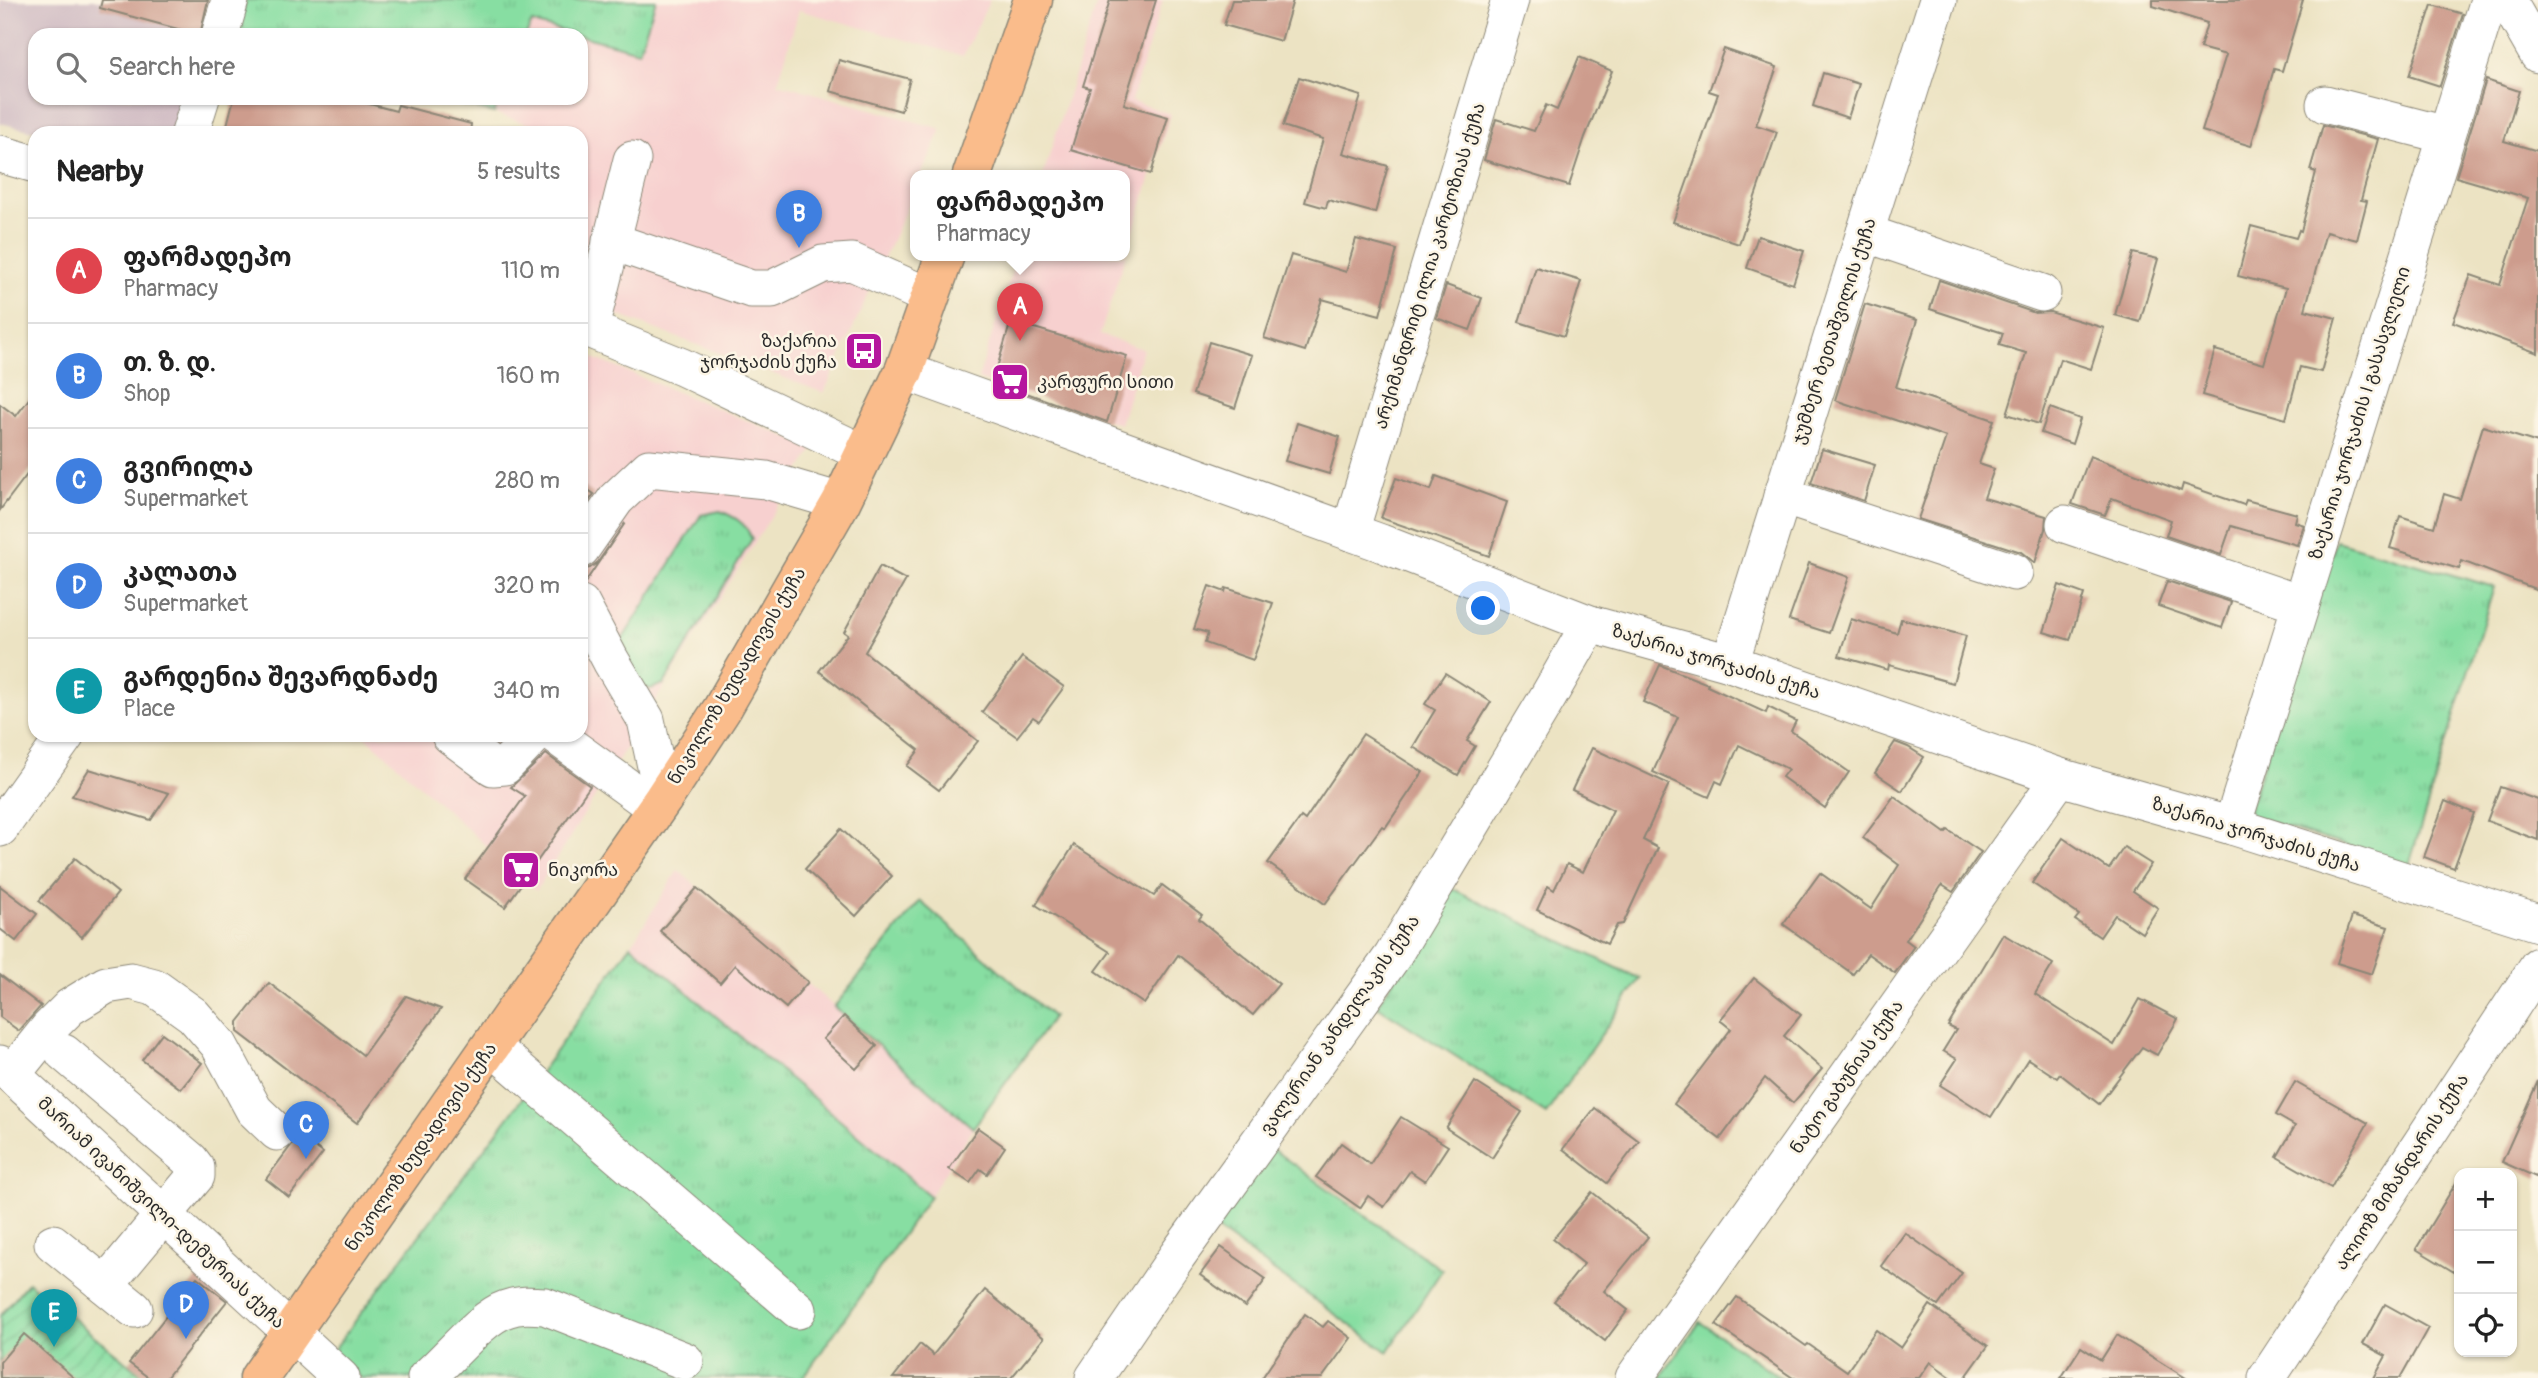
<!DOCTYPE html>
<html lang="en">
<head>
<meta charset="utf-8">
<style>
	body { margin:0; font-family:Pangolin,"Noto Sans Georgian",sans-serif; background:#f6f6f6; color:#222 }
	.controls { position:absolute; right:21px; bottom:21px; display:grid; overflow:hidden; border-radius:14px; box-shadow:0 2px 5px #0004 }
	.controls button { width:63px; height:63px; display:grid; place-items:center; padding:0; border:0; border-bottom:2px solid #e0e0e0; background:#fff; color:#222; font:35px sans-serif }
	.you { position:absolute; left:1484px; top:609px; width:24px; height:24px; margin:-18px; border:5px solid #fff; border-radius:50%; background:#1a73e8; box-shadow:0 0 0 10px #1a73e833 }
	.badge { display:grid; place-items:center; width:46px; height:46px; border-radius:50%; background:#0f766e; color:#fff; font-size:23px; font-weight:700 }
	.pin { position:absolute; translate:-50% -58px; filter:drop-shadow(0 2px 4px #0008) }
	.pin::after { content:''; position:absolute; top:37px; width:24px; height:21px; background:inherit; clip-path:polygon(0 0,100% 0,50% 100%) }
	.popup { position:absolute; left:910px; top:170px; width:220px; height:91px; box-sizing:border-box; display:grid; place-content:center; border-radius:14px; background:#fff; filter:drop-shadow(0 2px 5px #0005); font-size:23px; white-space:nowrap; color:#767676 }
	.popup b { font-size:26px; color:#222 }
	.popup::after { content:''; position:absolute; left:50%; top:100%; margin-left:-14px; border:14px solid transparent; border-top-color:#fff }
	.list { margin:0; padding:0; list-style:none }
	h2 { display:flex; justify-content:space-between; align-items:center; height:91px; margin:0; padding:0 28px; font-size:30px }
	h2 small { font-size:23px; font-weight:400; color:#767676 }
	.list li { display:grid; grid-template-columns:46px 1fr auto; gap:21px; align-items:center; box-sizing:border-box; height:105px; padding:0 28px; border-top:2px solid #e0e0e0 }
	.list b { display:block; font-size:26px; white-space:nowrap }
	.list p { margin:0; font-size:23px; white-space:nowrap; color:#767676 }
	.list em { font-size:23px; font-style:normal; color:#767676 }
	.icon { flex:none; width:38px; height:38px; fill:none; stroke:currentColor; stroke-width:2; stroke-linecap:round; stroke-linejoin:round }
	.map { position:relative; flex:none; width:2538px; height:1378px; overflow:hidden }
	.search { position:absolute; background:#fff; box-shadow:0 2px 5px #0004; left:28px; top:28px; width:560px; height:77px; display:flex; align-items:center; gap:18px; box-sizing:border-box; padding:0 24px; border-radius:21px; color:#767676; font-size:26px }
	.panel { position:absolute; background:#fff; box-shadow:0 2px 5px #0004; left:28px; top:126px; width:560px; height:616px; border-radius:21px }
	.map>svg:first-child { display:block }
	.built { fill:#f7d0cf }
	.industrial { fill:#d2bec5 }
	.grass { fill:url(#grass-tufts); stroke:#598466; stroke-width:2 }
	.garden { fill:url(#garden-furrows); stroke:#598466; stroke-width:2 }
	.building { fill:#cd9c8d }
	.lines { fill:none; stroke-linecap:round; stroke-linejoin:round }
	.minor-casing { stroke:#8c8777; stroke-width:39 }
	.major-casing { stroke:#8c8777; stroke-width:41 }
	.minor { stroke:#fff; stroke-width:37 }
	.major { stroke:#fabc8b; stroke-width:38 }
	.labels { text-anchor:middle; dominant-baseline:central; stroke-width:5; stroke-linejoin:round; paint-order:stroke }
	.street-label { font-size:18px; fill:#2b2b2b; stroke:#fcf5e5 }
	.poi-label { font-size:18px; fill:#2b2b2b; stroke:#fcf5e5; text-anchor:start }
</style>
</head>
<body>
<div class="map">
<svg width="2538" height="1378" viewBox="0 0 2538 1378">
	<defs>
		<pattern id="grass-tufts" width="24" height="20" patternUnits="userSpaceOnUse" patternTransform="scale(1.75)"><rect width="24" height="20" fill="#87dea2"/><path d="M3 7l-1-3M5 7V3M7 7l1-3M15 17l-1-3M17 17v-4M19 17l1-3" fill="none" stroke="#75bf8c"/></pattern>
		<pattern id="garden-furrows" width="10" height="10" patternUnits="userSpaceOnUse" patternTransform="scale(1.75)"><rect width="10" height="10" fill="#87dea2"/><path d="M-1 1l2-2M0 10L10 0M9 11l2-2" fill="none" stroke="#75bf8c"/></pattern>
	</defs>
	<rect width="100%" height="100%" fill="#fcf5e5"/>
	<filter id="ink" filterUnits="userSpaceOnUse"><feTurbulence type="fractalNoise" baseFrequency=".0143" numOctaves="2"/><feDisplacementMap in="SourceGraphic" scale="14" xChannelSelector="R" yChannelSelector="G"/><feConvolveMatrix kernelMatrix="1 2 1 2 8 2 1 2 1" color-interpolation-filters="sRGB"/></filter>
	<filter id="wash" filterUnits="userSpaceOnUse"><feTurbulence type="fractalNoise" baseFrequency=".00686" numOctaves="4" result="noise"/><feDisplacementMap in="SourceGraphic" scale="28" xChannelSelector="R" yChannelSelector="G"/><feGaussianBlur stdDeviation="1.57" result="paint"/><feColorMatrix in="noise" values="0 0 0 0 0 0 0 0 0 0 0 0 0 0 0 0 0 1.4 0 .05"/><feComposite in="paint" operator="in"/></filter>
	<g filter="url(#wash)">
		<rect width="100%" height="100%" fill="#ece3c3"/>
		<g class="built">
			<polygon points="656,0 990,0 963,56 799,10 778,83 942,129 921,175 915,175 915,189 824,393 581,301 581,133 526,133 528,124 494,113 500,98 581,98 581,36 639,51"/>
			<polygon points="1098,0 1163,0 1131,101 1171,114 1100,335 1143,349 1120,424 978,379 1017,255 1125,255 1125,175 1043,175"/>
			<polygon points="531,23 578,35 526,35"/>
			<polygon points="581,353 814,448 536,891 364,735 581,735"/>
			<polygon points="678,870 973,1128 930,1196 631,945"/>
		</g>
		<polygon class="industrial" points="0,0 212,0 202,35 35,35 35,98 183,98 173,133 42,133 0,123"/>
		<g class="grass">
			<polygon points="246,0 656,0 639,51 532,23 526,35 238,35"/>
			<polygon points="434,98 500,98 494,113"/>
			<path d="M720,511C735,517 746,523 752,539L664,684L650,689L636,686L615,651L701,515Z"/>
			<polygon points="2336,541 2494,587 2409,865 2247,815"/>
			<polygon points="1451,888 1640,979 1546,1114 1377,1006"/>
			<polygon points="920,901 1053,1017 973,1128 834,1007"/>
			<polygon points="631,945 930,1196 803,1378 361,1378 332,1352 518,1104"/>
			<polygon points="1272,1149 1442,1270 1388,1352 1216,1229"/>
			<polygon points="1700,1322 1781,1378 1660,1378"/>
		</g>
		<polygon class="garden" points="28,1282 146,1378 0,1378 0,1316"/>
		<g id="blocks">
			<g class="building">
				<polygon points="102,0 208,0 200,35 100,8"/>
				<polygon points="1110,0 1156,0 1124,104 1168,117 1151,174 1071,150 1090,88 1083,86"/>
				<polygon points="1232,0 1293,0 1281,41 1224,25"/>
				<polygon points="2153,0 2303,0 2282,71 2274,69 2251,146 2202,131 2226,55 2200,48 2207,23 2153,6"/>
				<polygon points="2432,5 2463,14 2440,86 2409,76"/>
				<polygon points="1724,49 1777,67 1756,125 1777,132 1739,244 1673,222 1718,94 1709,91"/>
				<polygon points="1579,57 1612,71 1585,137 1569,186 1484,160 1496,119 1534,131 1546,105 1557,110"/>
				<polygon points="839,60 910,79 901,111 830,91"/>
				<polygon points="1823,73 1859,84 1848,118 1813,106"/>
				<polygon points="1299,77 1361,96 1343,153 1388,166 1375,213 1328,200 1326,208 1305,202 1323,139 1283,126"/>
				<polygon points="2486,80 2519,91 2504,141 2538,151 2538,353 2453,322 2471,275 2500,285 2528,198 2456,177"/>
				<polygon points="234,98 347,98 396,111 398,105 471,124 470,133 225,133"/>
				<polygon points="2323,125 2378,139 2361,200 2367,201 2357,240 2326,232 2305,310 2336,318 2321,372 2300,367 2286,419 2202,395 2215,350 2264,364 2286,288 2238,276 2251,226 2296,238 2299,230 2301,231 2316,172 2310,170"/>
				<polygon points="1758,236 1804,251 1793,284 1747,268"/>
				<polygon points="1356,239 1397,250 1380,315 1322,299 1305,351 1264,338 1291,255 1346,272"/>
				<polygon points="2133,253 2158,259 2140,322 2115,315"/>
				<polygon points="1536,267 1581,281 1564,336 1519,322"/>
				<polygon points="1939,280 2035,313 2050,312 2104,328 2091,369 2060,359 2039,424 2007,414 2026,353 1999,345 2003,333 1930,309"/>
				<polygon points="1446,285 1482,298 1470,330 1436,318"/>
				<polygon points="1865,304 1917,320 1896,387 1994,420 1979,464 1994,469 1984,498 2046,516 2045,529 2035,563 2021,552 1918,519 1946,437 1835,400"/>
				<polygon points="1011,321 1127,356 1107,422 993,381"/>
				<polygon points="1209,342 1252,355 1235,408 1193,394"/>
				<polygon points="35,391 35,464 0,510 0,404 16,416"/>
				<polygon points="2050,408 2080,419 2072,444 2041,433"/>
				<polygon points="1297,423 1340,437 1329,474 1285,461"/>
				<polygon points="2483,426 2538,443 2538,590 2462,561 2459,569 2390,548 2400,516 2434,527 2444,494 2460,499"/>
				<polygon points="1822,449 1875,465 1864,501 1811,483"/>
				<polygon points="2090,456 2181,491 2183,484 2244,505 2246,500 2297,514 2295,522 2304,525 2297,545 2231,526 2221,555 2166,536 2171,520 2112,498 2105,515 2072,504"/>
				<polygon points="1436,476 1507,502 1489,556 1381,518 1396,478 1431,490"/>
				<polygon points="581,485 594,494 581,512"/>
				<polygon points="625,523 584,584 581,583 581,570 590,568 598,562"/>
				<polygon points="1809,563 1849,577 1829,633 1789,620"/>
				<polygon points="880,566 906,580 865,652 978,741 939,790 907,766 919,750 819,671 848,635 844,632"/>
				<polygon points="2167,581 2231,602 2222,628 2158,606"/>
				<polygon points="2059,585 2084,594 2070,640 2044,632"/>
				<polygon points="1209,586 1225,592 1226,588 1273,603 1253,660 1205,643 1208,633 1194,629"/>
				<polygon points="1851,619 1897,633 1901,619 1966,636 1953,683 1889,665 1888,670 1839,656"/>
				<polygon points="1022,657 1064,687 1039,721 1033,717 1017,737 982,712"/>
				<polygon points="1660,665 1708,684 1707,686 1766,713 1768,707 1796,721 1791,731 1849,772 1825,808 1782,777 1788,769 1739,745 1722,784 1716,781 1709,797 1653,772 1678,717 1643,702"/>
				<polygon points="1445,673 1491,702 1467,741 1475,746 1458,775 1413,747 1435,710 1425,704"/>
				<polygon points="1363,734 1423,772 1385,828 1382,826 1325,904 1268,863 1301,817 1305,820"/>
				<polygon points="1895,742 1908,747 1924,757 1902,791 1875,773"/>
				<polygon points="1592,748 1669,784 1643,840 1658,848 1623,924 1617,925 1607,944 1537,910 1548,886 1554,890 1567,864 1583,872 1613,810 1572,790"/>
				<polygon points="546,754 590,786 505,907 465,879 525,796 511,787"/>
				<polygon points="89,769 169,793 151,820 72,796"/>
				<polygon points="2500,787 2538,800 2538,840 2487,821"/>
				<polygon points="1894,796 1945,833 1948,830 1981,852 1953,892 1942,885 1906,940 1914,946 1895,973 1868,954 1853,974 1783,924 1820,873 1871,909 1899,865 1863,838"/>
				<polygon points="2445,801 2474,813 2454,868 2424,857"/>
				<polygon points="841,829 892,876 856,916 805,869"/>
				<polygon points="2063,838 2109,869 2124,847 2151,864 2133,891 2158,908 2142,933 2115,915 2100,937 2075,920 2079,915 2032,883"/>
				<polygon points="1074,845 1154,896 1162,885 1202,915 1199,919 1279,984 1253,1015 1178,955 1144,1004 1096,971 1110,952 1036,905"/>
				<polygon points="75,858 118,893 82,937 39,901"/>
				<polygon points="0,886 37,914 16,941 0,929"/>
				<polygon points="697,888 808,982 786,1008 735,965 720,983 660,931"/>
				<polygon points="2352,916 2388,927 2372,974 2337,963"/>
				<polygon points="2003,934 2053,964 2035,994 2114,1045 2140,999 2178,1019 2157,1055 2142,1047 2099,1104 2060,1074 2057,1078 2028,1059 1991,1117 1940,1085 1957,1059 1943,1051 1956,1030 1948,1026"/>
				<polygon points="0,975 41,1006 19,1031 0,1017"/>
				<polygon points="1754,978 1801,1015 1784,1036 1822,1069 1793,1103 1765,1078 1720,1139 1674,1104 1731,1029 1720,1020"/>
				<polygon points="269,983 363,1055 406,996 441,1009 357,1123 238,1032 238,1022"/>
				<polygon points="844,1016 877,1046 856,1069 823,1039"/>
				<polygon points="162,1033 202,1063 181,1089 142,1060"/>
				<polygon points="2538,1081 2538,1178 2502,1162"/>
				<polygon points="1475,1082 1522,1112 1492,1158 1446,1128"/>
				<polygon points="2295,1082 2368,1123 2331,1188 2277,1157 2295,1126 2276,1115"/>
				<polygon points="1595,1108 1639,1141 1607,1183 1563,1149"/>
				<polygon points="1401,1117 1448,1146 1425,1181 1410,1171 1384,1207 1368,1196 1360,1208 1316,1177 1341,1143 1370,1164"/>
				<polygon points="978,1128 1005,1147 987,1174 980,1169 970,1183 949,1169"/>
				<polygon points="299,1135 323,1153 289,1197 266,1179"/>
				<polygon points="2459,1178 2459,1275 2416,1249"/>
				<polygon points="1592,1192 1648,1237 1604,1291 1628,1310 1605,1341 1554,1301 1584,1264 1553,1239"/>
				<polygon points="1905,1233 1962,1273 1938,1306 1881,1266"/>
				<polygon points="1221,1247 1266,1279 1245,1307 1200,1275"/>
				<polygon points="197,1277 227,1301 166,1378 149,1378 129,1363"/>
				<polygon points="985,1290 1044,1338 1011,1378 893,1378 920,1344 933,1355"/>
				<polygon points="1737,1297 1806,1346 1808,1344 1847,1371 1876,1330 1901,1348 1930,1305 1988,1346 1965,1378 1952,1378 1930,1362 1919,1378 1793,1378 1716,1325"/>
				<polygon points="2385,1304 2428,1328 2400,1378 2374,1378 2386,1356 2363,1344"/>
				<polygon points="1305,1314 1323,1327 1328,1321 1351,1338 1322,1378 1262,1378"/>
				<polygon points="24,1334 74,1378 0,1378 0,1362"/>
				<polygon points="2117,1335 2186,1378 2061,1378 2081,1347 2101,1360"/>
			</g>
		</g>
	</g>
	<g filter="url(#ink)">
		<use href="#blocks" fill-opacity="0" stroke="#8c8777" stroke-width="2"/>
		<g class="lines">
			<defs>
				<g id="minor">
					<polyline points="2507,0 2538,54"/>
					<polyline points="220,35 230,0"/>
					<polyline points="2325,104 2446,135"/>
					<polyline points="190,133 201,98"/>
					<polyline points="0,154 35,164"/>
					<polyline points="1865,233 2042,293"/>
					<polyline points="611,241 751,289 772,289 823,264 852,262 930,297"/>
					<polyline points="581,326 682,367 865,454"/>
					<polyline points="590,328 632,160"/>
					<polyline points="904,371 1381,543 1590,624 1730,663 2060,777 2232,826 2538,923"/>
					<polyline points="1782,496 2014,572"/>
					<polyline points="2065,524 2301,604"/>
					<polyline points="1350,532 1510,0"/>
					<polyline points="581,549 616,499 649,468 766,480 841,502"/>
					<polyline points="581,604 611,661 646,720 663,799"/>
					<polyline points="1730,663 1938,0"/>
					<polyline points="450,735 493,767 505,766 535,735"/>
					<polyline points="555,735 656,808"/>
					<polyline points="2232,826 2489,0"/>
					<polyline points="0,828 66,735"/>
					<polyline points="491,1046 798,1310"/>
					<polyline points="64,1053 190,1160 196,1168 196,1176 105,1285"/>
					<polyline points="0,1064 341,1378"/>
					<polyline points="12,1074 49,1028 70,1007 106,985 131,981 154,987 193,1015 219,1045 254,1110 277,1132"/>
					<polyline points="53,1243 134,1309"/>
					<path d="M426,1378C449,1359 480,1318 506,1309C519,1304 532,1305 545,1306L685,1361"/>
					<polyline points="1094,1378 1177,1256 1392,957 1548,697 1590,624"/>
					<polyline points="1634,1378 2060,777"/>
					<polyline points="2267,1378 2538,966"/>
				</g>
				<g id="major">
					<polyline points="972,175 1033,0"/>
					<polyline points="259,1378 663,799 722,709 841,502 904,371 945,255"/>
				</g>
			</defs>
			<use href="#minor" class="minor-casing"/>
			<use href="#major" class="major-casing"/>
			<use href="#minor" class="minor"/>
			<use href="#major" class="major"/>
		</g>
	</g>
	<defs>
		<symbol id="bus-square" viewBox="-11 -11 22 22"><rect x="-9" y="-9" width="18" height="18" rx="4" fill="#b5179e" stroke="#fcf5e5"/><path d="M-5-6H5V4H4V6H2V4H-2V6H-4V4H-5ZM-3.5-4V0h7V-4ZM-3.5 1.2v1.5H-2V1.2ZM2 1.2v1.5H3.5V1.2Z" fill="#fff"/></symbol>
		<symbol id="supermarket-square" viewBox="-11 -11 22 22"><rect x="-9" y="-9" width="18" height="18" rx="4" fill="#b5179e" stroke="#fcf5e5"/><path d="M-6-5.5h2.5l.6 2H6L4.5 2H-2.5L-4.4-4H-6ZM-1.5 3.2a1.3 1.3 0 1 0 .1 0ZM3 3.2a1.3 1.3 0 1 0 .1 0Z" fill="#fff"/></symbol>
	</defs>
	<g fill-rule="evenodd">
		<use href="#bus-square" x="842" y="329" width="44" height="44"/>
		<use href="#supermarket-square" x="988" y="360" width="44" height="44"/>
		<use href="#supermarket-square" x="499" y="848" width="44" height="44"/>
	</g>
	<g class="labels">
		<g class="street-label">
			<text transform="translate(1430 266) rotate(-73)">არქიმანდრიტ ილია კარტოზიას ქუჩა</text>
			<text transform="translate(1834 331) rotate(-72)">ჯუმბერ ბეთაშვილის ქუჩა</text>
			<text transform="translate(2360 413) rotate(-73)">ზაქარია ჯორჯაძის I გასასვლელი</text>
			<text transform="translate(1716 662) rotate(17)">ზაქარია ჯორჯაძის ქუჩა</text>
			<text transform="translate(737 676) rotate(-59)">ნიკოლოზ ხუდადოვის ქუჩა</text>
			<text transform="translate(2256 835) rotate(17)">ზაქარია ჯორჯაძის ქუჩა</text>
			<text transform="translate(1340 1025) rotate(-55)">ვალერიან კანდელაკის ქუჩა</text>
			<text transform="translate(1847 1077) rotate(-55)">ნატო გაბუნიას ქუჩა</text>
			<text transform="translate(421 1147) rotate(-55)">ნიკოლოზ ხუდადოვის ქუჩა</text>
			<text transform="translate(2402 1172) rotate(-57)">ალიოზ მიზანდარის ქუჩა</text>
			<text transform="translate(161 1213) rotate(43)">მარიამ ივანიშვილი-დემურიას ქუჩა</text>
		</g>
		<g class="poi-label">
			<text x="837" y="341" text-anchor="end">ზაქარია<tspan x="837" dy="21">ჯორჯაძის ქუჩა</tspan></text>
			<text x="1037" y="382">კარფური სითი</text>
			<text x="548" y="870">ნიკორა</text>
		</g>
	</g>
</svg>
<div class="controls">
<button>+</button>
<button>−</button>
<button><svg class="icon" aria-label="locate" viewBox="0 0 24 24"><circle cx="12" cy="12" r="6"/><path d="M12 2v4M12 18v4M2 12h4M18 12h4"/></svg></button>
</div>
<div class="you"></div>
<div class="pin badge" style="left:1020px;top:341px;background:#e0444e">A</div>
<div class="popup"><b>ფარმადეპო</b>Pharmacy</div>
<div class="pin badge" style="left:799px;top:248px;background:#3f7fe0">B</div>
<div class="pin badge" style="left:306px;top:1159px;background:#3f7fe0">C</div>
<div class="pin badge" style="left:186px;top:1339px;background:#3f7fe0">D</div>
<div class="pin badge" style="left:54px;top:1347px;background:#0f9aa8">E</div>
<div class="search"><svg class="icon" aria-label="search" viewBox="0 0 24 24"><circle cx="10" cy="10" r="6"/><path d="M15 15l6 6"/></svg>Search here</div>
<section class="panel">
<h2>Nearby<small>5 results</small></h2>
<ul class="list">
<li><span class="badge" style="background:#e0444e">A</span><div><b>ფარმადეპო</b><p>Pharmacy</p></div><em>110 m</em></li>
<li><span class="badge" style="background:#3f7fe0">B</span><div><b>თ. ზ. დ.</b><p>Shop</p></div><em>160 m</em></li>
<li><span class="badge" style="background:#3f7fe0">C</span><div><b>გვირილა</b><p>Supermarket</p></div><em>280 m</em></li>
<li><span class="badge" style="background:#3f7fe0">D</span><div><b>კალათა</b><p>Supermarket</p></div><em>320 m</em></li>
<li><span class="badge" style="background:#0f9aa8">E</span><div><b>გარდენია შევარდნაძე</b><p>Place</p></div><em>340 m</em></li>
</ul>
</section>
</div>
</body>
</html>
